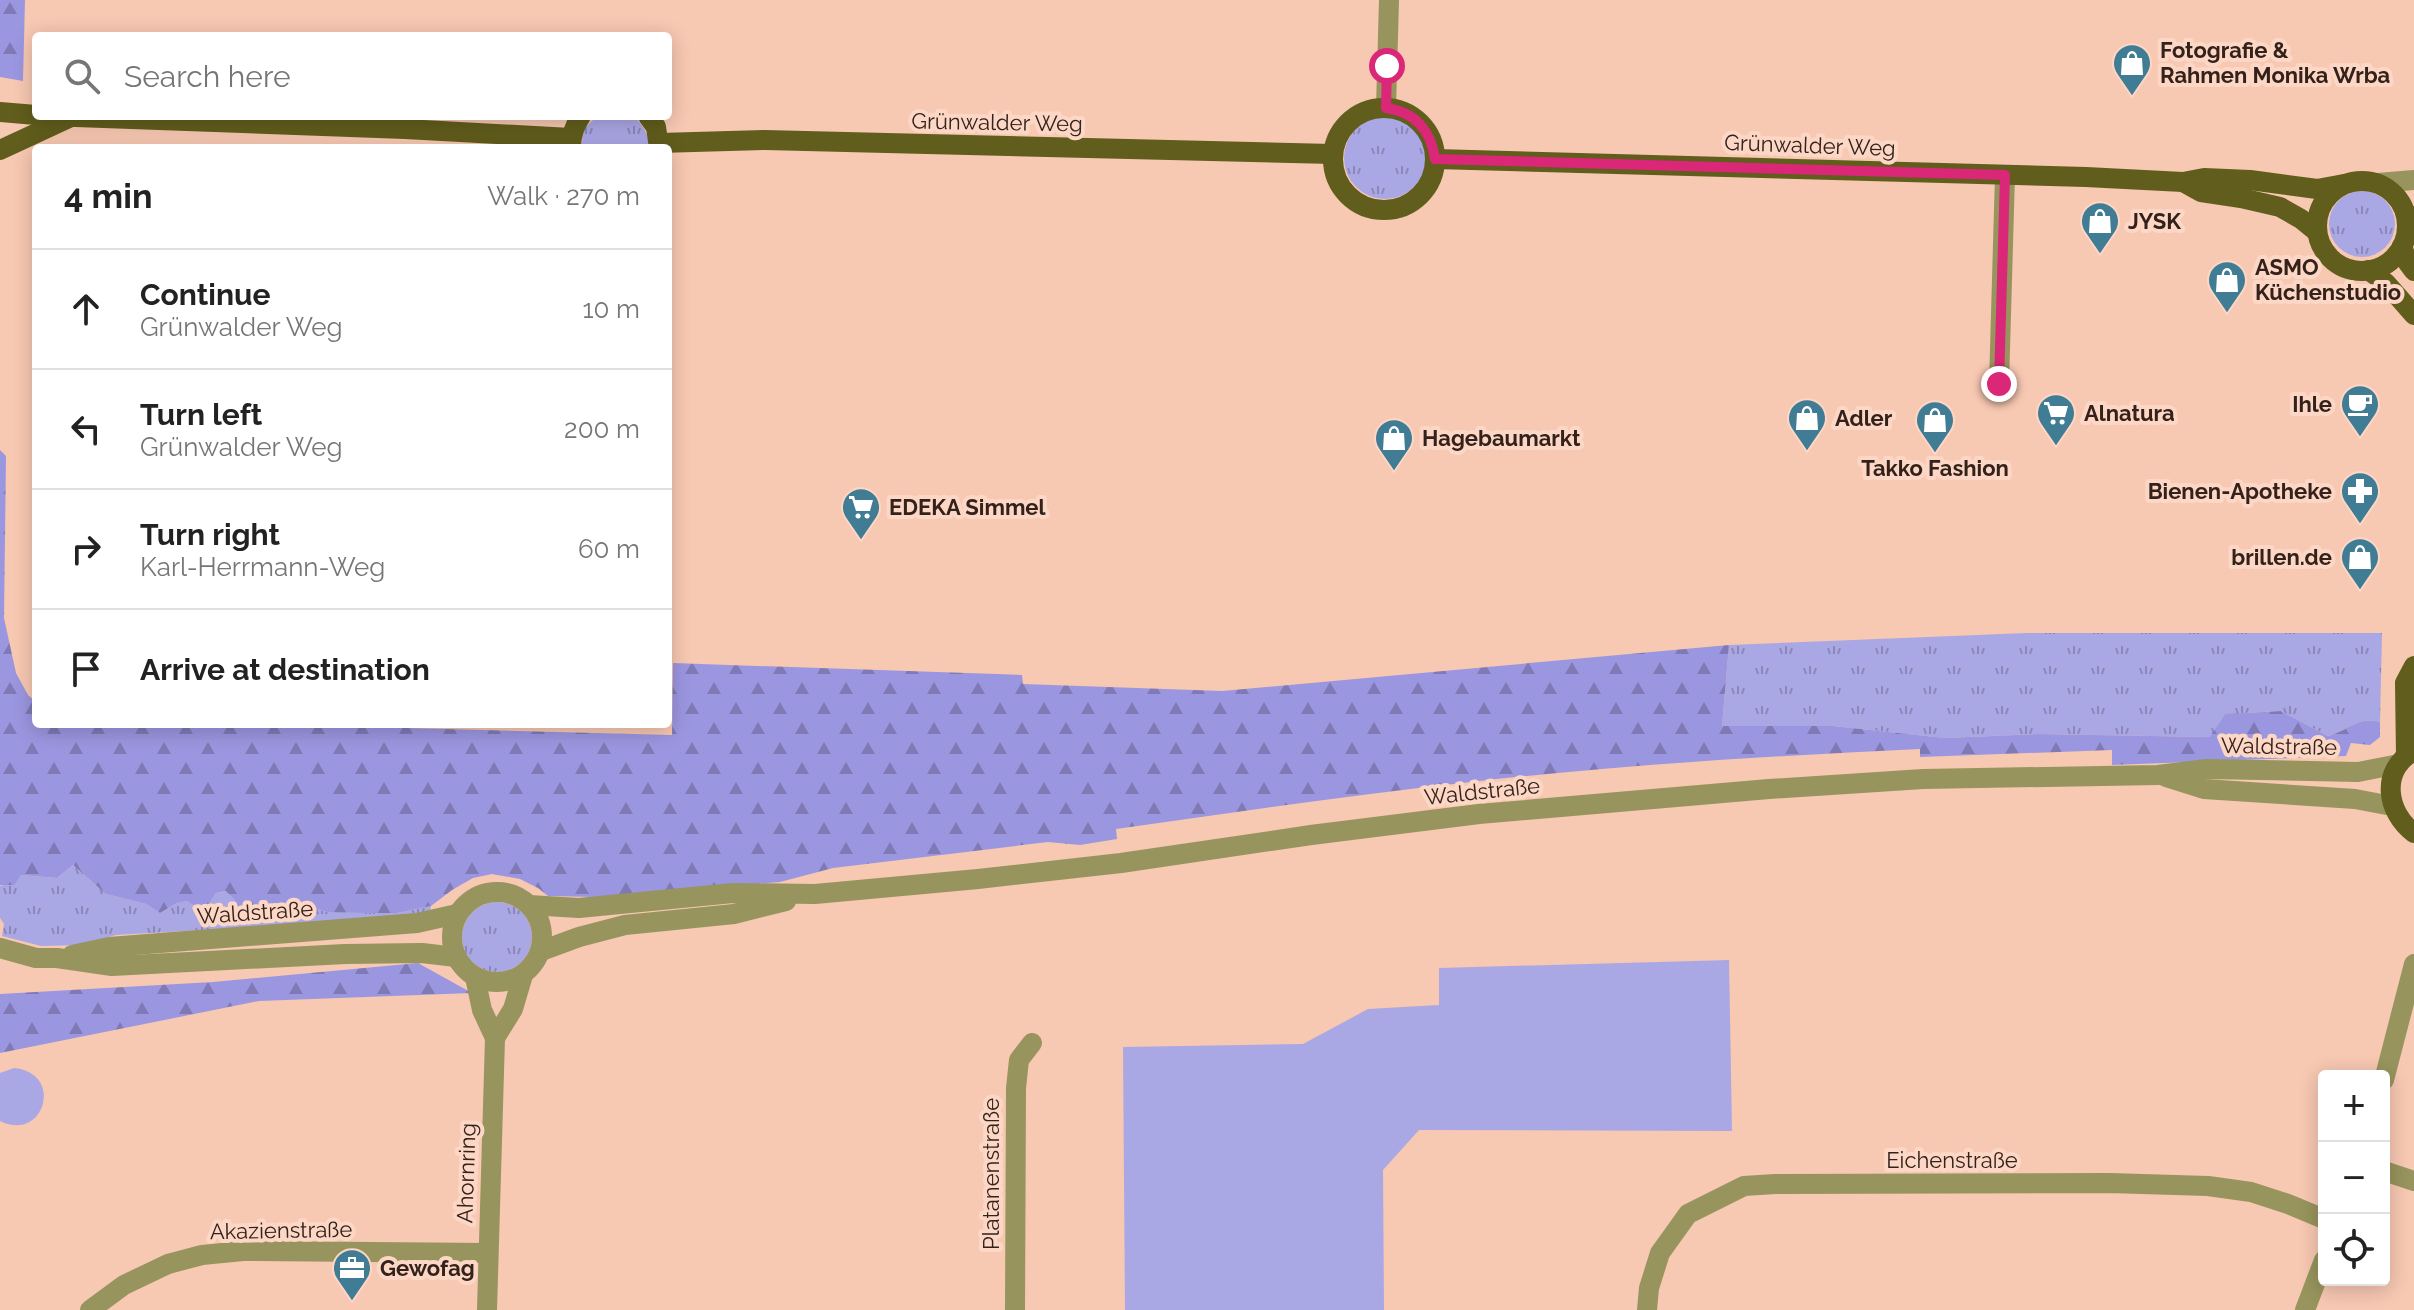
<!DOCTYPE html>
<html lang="en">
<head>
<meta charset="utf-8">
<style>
	body { margin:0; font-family:Raleway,sans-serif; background:#f6f6f6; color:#222 }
	.controls { position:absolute; right:24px; bottom:24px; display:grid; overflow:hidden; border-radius:8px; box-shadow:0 4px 20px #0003 }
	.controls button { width:72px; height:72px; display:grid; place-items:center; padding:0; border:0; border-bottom:2px solid #e0e0e0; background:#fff; color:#222; font:40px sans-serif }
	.stop { position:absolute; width:24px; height:24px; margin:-18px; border:6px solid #db2777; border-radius:50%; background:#fff }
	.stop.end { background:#db2777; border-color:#fff; box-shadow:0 2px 8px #0008 }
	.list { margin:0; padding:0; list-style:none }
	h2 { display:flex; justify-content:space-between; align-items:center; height:104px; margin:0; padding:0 32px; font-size:34px }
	h2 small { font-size:26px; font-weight:400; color:#767676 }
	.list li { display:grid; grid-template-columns:52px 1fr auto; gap:24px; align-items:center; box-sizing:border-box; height:120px; padding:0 32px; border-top:2px solid #e0e0e0 }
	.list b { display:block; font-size:30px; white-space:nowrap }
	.list p { margin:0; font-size:26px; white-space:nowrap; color:#767676 }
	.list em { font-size:26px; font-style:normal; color:#767676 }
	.icon { flex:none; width:44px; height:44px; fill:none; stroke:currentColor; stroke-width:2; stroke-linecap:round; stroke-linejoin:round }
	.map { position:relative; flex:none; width:2414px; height:1310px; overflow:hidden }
	.search { position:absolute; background:#fff; box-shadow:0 4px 20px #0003; left:32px; top:32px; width:640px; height:88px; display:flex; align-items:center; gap:20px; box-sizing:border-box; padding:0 28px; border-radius:8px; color:#767676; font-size:30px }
	.panel { position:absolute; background:#fff; box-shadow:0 4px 20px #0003; left:32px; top:144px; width:640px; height:584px; border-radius:8px }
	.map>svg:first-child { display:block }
	.grass { fill:url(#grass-tufts) }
	.forest { fill:url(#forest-firs) }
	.park { fill:#aaa7e5 }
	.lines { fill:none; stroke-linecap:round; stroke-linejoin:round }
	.minor { stroke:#97945d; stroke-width:20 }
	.major { stroke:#615d1c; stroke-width:20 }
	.route { stroke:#db2777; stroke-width:10 }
	.labels { text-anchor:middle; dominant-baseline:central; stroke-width:8; stroke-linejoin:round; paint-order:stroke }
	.poi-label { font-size:22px; font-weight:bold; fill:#34221a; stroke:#fdd7c6; text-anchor:start }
	.street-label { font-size:22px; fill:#34221a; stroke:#fdd7c6 }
</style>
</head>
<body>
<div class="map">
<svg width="2414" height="1310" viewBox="0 0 2414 1310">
	<defs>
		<pattern id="grass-tufts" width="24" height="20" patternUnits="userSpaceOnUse" patternTransform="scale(2)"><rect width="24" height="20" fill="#aaa7e5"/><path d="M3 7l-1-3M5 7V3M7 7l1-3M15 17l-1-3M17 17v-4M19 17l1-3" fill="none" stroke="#8b88b9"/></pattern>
		<pattern id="forest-firs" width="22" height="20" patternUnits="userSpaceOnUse" patternTransform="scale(2)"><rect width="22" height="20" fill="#9b96e0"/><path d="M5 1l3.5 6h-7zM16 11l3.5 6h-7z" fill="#7f7ab5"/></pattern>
	</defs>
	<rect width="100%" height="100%" fill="#f7c8b2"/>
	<g class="grass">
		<path d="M597,116H634C643,126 649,134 649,148H581L584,129Z"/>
		<circle cx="1385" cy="158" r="41"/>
		<circle cx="2362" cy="224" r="33"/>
		<path d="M2027,633H2382L2380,722C2357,716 2350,730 2328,736L2281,711L2225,714L2211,737L2038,734L1944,738L1833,726H1722L1729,645Z"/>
		<polygon points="73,865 106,894 146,904 160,913 177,903 187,901 199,909 208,905 216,893 227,891 234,899 240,912 274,919 284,910 310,906 326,912 397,913 431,906 430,912 326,923 116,935 80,945 41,946 2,936 4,924 0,918 0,885 1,886 21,875 57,878"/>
		<circle cx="497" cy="937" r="35"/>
	</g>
	<g class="forest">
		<polygon points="0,0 25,0 23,81 0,77"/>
		<path d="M0,450L6,456L4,618L16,673L28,695L36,702V724H255L672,735L673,663L1022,675L1023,684L1222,691L1729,645L1722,726H1833L1945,738L2038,734L2210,737L2225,714L2281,711L2328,736C2350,730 2357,716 2380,722V737L2370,745L2351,743L2346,756L2112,765V750L1920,757V749C1770,756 1620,765 1471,782C1352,795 1234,812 1116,829L1117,839L1080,845L1048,842L833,868L780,882L594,897L548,896L538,888L520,879L492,874L473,878L452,890L431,906L397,913H363L326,912L310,906L284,910L274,919L240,912L234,899L226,891L216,893L208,905L199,909L187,901L177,903L160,913L146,904L106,894L73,865L57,878L21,875L14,885H0Z"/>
		<polygon points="418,963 472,993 259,1001 0,1053 0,994 213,982"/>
	</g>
	<g class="park">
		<polygon points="1729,960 1732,1131 1419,1130 1383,1170 1384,1310 1125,1310 1123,1047 1303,1044 1368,1009 1439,1005 1439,968"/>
		<path d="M14,1068C65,1073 44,1143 0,1121V1073Z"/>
	</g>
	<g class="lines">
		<g class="minor">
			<polyline points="1386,108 1389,0"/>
			<polyline points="2378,183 2414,180"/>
			<polyline points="2407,225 2414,216"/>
			<polyline points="1999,384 2005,175"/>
			<polyline points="2166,777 2204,789 2355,799 2392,806"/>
			<circle cx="497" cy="937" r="45"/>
			<polyline points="529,905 579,908 733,893 815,894 978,879 1121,863 1311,835 1479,814 1769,789 1923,779 2158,775 2206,769 2358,772 2399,764"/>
			<polyline points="0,948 36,958 57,958 112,966 345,954 422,953 456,957"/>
			<polyline points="541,951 579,937 625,925 734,914 786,901"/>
			<polyline points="72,955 109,947 417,923 457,914"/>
			<polyline points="475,977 482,1010 495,1038 487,1310"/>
			<polyline points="495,1038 513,1009 523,975"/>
			<polyline points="2384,1080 2414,964"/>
			<polyline points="2384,1171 2414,1181"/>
			<polyline points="90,1310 124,1285 168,1264 202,1255 243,1251 488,1253"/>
			<polyline points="1015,1310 1016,1088 1019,1060 1032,1043"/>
			<polyline points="1647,1310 1649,1288 1660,1253 1688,1214 1744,1186 1775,1184 2109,1183 2208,1186 2251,1192 2288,1204 2324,1219"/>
			<polyline points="2305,1310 2324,1260"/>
		</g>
		<g class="major">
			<circle cx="1384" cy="159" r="51"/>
			<polyline points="0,112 36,115"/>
			<polyline points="48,116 405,129 571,138"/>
			<polyline points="648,116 656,127 659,148"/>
			<polyline points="659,143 765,140 1333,154"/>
			<path d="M571,148C571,135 574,126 581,116"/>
			<polyline points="0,150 69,118"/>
			<polyline points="1435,159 2086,177 2183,182 2204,178 2250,180 2317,189 2344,184"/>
			<circle cx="2362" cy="226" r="45"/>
			<polyline points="2183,182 2201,192 2241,198 2280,207 2301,219 2317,232"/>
			<polyline points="2402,246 2408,263 2414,271"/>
			<polyline points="2368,270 2386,283 2414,315"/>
			<path d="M2414,751C2380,770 2386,812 2414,833"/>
			<polyline points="2406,756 2405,683 2414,666"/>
		</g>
	</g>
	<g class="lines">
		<path class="route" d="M1387,66L1386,108C1415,112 1431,130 1435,159L2005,175L1999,384"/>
	</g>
	<defs>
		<symbol id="shop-pin" viewBox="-11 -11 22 30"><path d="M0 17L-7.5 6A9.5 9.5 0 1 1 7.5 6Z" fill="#407c94" stroke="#fdd7c6"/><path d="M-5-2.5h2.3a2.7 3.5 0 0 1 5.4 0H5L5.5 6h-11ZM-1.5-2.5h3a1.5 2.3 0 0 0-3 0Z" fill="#fff"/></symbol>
		<symbol id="cafe-pin" viewBox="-11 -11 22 30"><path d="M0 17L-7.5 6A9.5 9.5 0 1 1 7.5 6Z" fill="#407c94" stroke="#fdd7c6"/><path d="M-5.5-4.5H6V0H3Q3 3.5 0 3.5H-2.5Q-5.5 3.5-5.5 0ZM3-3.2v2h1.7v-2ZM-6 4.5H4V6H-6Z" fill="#fff"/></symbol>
		<symbol id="supermarket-pin" viewBox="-11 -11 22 30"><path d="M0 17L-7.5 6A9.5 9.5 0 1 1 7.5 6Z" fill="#407c94" stroke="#fdd7c6"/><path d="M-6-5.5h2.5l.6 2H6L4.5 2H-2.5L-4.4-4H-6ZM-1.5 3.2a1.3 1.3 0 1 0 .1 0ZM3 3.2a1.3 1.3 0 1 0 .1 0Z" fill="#fff"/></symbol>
		<symbol id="pharmacy-pin" viewBox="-11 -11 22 30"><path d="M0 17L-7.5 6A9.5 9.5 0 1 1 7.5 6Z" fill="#407c94" stroke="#fdd7c6"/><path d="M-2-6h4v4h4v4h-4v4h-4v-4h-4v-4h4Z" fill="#fff"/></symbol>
		<symbol id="office-pin" viewBox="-11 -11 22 30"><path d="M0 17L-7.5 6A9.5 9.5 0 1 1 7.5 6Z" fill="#407c94" stroke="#fdd7c6"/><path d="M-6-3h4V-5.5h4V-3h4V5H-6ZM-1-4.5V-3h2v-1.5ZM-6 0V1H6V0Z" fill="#fff"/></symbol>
	</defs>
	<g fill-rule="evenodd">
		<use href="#shop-pin" x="2110" y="41" width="44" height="60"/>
		<use href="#shop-pin" x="2078" y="199" width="44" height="60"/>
		<use href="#shop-pin" x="2205" y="258" width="44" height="60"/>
		<use href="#cafe-pin" x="2338" y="382" width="44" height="60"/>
		<use href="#supermarket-pin" x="2034" y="391" width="44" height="60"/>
		<use href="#shop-pin" x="1785" y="396" width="44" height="60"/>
		<use href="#shop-pin" x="1913" y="398" width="44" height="60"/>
		<use href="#shop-pin" x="1372" y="416" width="44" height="60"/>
		<use href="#pharmacy-pin" x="2338" y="469" width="44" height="60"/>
		<use href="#supermarket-pin" x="839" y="485" width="44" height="60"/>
		<use href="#shop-pin" x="2338" y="535" width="44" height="60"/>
		<use href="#office-pin" x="330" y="1246" width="44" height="60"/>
	</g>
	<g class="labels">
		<g class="poi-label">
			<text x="2160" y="50">Fotografie &amp;<tspan x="2160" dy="25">Rahmen Monika Wrba</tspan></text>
			<text x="2128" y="221">JYSK</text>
			<text x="2255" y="267">ASMO<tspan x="2255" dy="25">Küchenstudio</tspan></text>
			<text x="2332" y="404" text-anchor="end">Ihle</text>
			<text x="2084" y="413">Alnatura</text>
			<text x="1835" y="418">Adler</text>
			<text x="1422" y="438">Hagebaumarkt</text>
			<text x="1935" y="468" text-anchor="middle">Takko Fashion</text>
			<text x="2332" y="491" text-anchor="end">Bienen-Apotheke</text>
			<text x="889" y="507">EDEKA Simmel</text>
			<text x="2332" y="557" text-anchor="end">brillen.de</text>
			<text x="380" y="1268">Gewofag</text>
		</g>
		<g class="street-label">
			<text transform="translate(997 122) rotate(1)">Grünwalder Weg</text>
			<text transform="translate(1810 145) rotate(2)">Grünwalder Weg</text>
			<text transform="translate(2279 746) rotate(1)">Waldstraße</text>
			<text transform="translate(1482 791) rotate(-6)">Waldstraße</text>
			<text transform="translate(255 912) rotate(-4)">Waldstraße</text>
			<text x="1952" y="1160">Eichenstraße</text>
			<text transform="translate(466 1173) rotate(-88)">Ahornring</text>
			<text transform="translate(991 1174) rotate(-90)">Platanenstraße</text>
			<text transform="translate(281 1230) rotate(-1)">Akazienstraße</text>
		</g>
	</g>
</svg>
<div class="controls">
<button>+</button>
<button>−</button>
<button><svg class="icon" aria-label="locate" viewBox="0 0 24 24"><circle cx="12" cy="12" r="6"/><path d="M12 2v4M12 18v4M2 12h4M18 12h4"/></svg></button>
</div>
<div class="stop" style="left:1387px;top:66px"></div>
<div class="stop end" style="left:1999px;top:384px"></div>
<div class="search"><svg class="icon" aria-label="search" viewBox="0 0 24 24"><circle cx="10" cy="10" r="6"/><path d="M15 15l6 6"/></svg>Search here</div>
<section class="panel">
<h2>4 min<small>Walk · 270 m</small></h2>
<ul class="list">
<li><svg class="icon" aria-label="ahead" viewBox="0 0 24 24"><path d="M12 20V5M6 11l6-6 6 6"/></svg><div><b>Continue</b><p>Grünwalder Weg</p></div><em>10 m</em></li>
<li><svg class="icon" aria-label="left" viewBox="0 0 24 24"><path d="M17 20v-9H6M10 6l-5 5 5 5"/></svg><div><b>Turn left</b><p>Grünwalder Weg</p></div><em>200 m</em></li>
<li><svg class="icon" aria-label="right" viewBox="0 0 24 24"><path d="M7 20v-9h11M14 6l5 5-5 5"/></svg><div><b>Turn right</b><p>Karl-Herrmann-Weg</p></div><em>60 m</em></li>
<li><svg class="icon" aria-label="arrive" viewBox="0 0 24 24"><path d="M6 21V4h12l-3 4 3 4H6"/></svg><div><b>Arrive at destination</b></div></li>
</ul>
</section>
</div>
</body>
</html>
